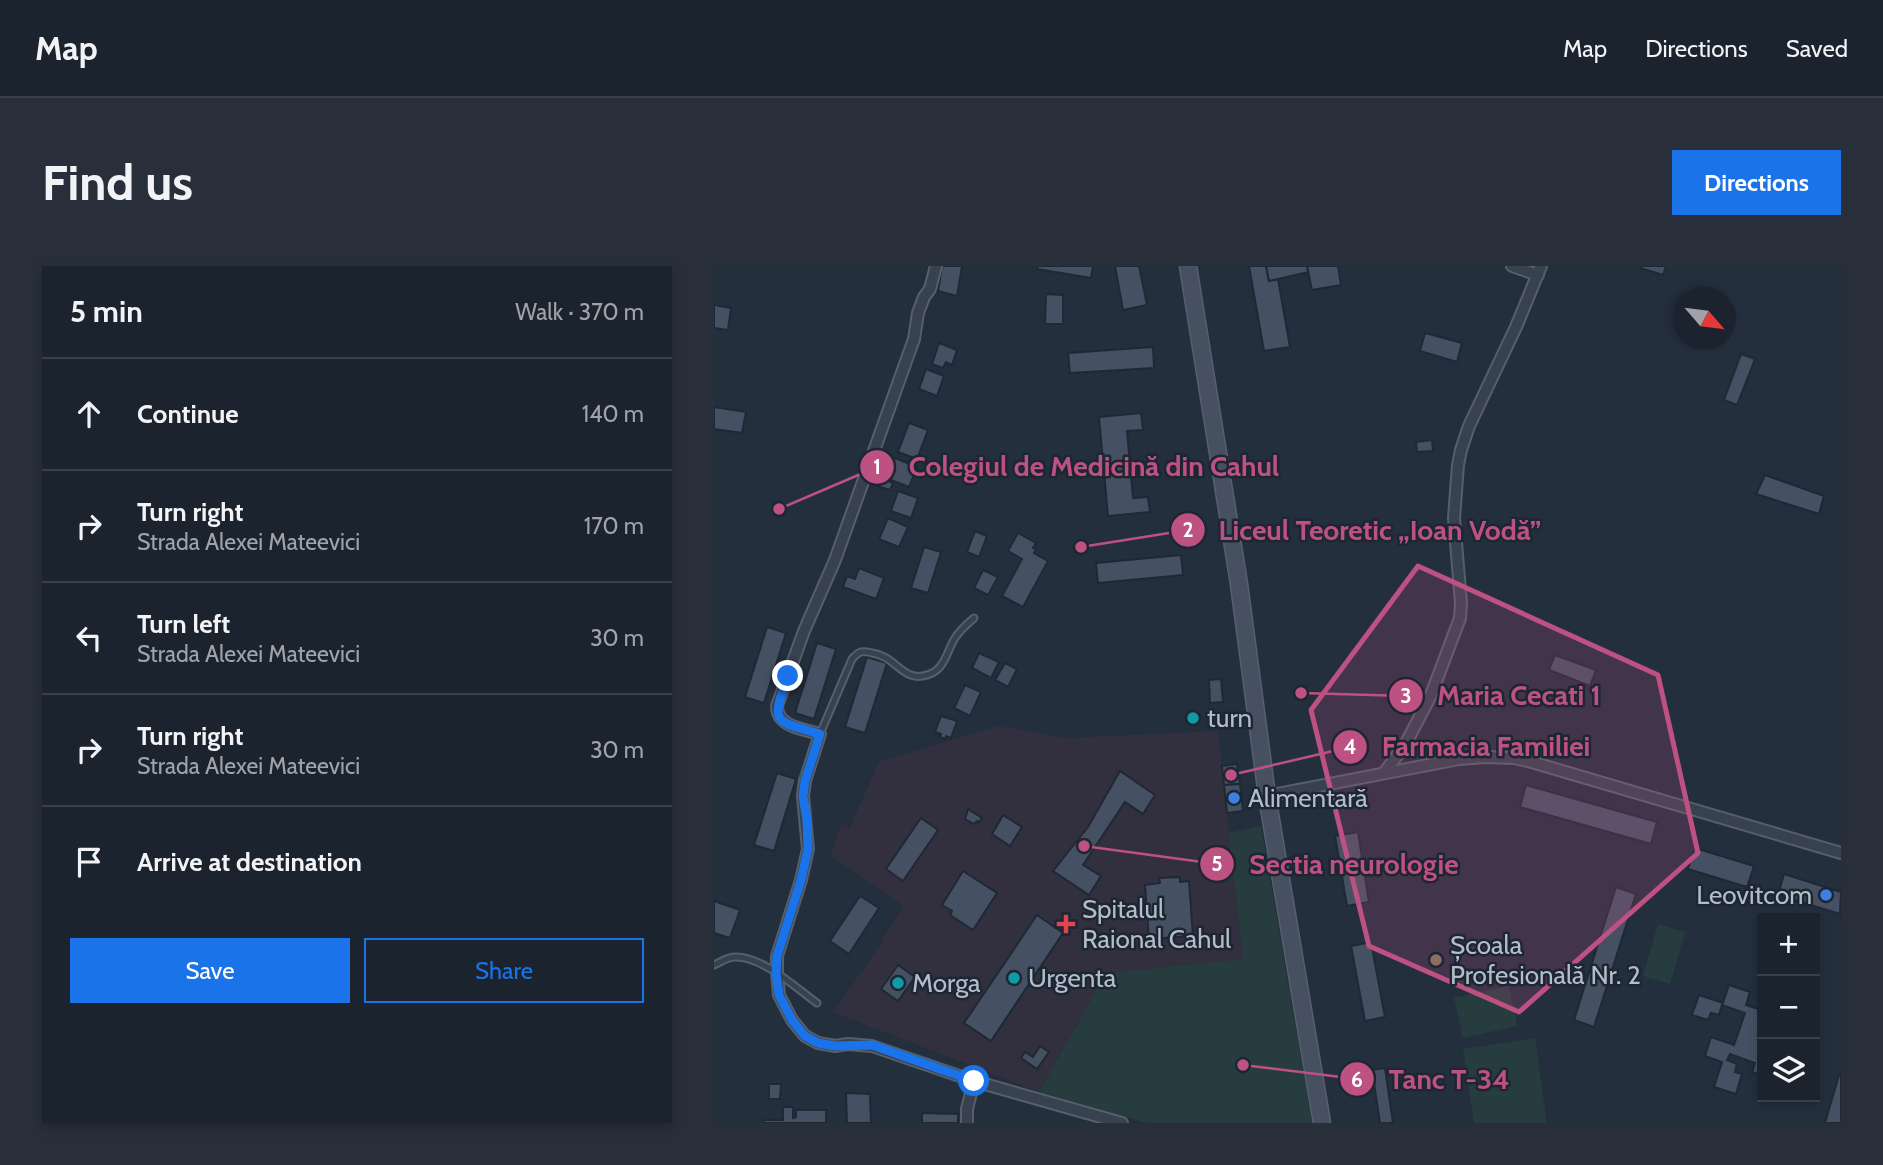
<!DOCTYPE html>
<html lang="en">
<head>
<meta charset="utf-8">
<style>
	body { margin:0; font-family:Cabin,sans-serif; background:#282f3a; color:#f1f3f6 }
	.controls { position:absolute; right:21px; bottom:21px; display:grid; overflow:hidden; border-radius:0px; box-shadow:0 4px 10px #0003 }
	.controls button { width:63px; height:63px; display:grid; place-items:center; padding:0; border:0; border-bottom:2px solid #39404a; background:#1b232e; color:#f1f3f6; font:35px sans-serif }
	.compass { position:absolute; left:959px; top:21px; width:63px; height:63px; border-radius:50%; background:#1b232e; box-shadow:0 4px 10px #0003; rotate:118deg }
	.stop { position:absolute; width:21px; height:21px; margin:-16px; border:5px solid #1a73e8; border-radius:50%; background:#fff }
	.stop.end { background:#1a73e8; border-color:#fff; box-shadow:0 2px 7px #0008 }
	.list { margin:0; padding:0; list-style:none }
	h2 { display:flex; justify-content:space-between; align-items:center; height:91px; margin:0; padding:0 28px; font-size:30px }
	h2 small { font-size:23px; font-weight:400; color:#a0a4aa }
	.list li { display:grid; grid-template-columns:46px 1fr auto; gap:21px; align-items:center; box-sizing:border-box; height:112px; padding:0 28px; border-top:2px solid #39404a }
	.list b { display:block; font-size:26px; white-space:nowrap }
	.list p { margin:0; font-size:23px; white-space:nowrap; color:#a0a4aa }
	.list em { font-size:23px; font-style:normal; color:#a0a4aa }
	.actions { display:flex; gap:14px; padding:21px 28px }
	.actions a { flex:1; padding:16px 0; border:2px solid #1a73e8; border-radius:0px; text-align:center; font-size:24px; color:#1a73e8 }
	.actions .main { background:#1a73e8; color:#fff }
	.icon { flex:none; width:38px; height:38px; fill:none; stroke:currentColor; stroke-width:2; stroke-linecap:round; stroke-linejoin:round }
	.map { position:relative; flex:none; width:1127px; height:857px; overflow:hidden; border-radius:0px }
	header { display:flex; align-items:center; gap:42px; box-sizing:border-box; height:98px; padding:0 35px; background:#1b232e; border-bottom:2px solid #39404a }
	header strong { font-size:33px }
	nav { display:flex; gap:38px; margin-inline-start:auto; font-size:24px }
	.intro { display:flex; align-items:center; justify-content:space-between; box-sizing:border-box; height:168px; padding:0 42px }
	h1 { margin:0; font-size:49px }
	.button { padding:18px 32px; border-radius:0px; background:#1a73e8; color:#fff; font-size:24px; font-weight:700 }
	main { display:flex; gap:42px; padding:0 42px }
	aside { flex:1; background:#1b232e; border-radius:0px; box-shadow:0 4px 10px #0003 }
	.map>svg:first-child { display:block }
	.medical { fill:#32303f }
	.green { fill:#263c3f }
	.building { fill:#455162; stroke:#1f2835; stroke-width:2 }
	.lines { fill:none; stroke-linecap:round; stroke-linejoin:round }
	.service-casing { stroke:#565f6c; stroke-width:9 }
	.minor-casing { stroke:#565f6c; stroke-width:14 }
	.secondary-casing { stroke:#565f6c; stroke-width:19 }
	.service { stroke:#38414e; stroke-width:5 }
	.minor { stroke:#38414e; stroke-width:10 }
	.secondary { stroke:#465061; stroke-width:16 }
	.route { stroke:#1a73e8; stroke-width:9 }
	.marked { fill:#bd5182; fill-opacity:0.2; stroke:#bd5182; stroke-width:5; stroke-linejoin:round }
	.culture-dot { fill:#0f9aa8; stroke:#1d2633; stroke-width:2.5 }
	.shop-dot { fill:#3f7fe0; stroke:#1d2633; stroke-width:2.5 }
	.health-dot { fill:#e0444e; stroke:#1d2633; stroke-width:2.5 }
	.education-dot { fill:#8d6e63; stroke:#1d2633; stroke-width:2.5 }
	.labels { text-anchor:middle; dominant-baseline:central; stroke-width:5; stroke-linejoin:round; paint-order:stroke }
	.poi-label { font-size:26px; fill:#b4bcc9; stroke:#1d2633; text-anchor:start }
	.leader { fill:none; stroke:#bd5182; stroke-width:2.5 }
	.callout-dot { fill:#bd5182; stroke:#1d2633; stroke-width:2.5 }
	.mark-label { font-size:21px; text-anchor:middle; font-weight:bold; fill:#fff }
	.callout-label { font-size:28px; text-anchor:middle; font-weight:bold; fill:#bd5182; stroke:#1d2633; stroke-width:5; stroke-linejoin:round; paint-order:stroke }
</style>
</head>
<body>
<header>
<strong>Map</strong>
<nav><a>Map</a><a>Directions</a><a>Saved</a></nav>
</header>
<div class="intro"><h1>Find us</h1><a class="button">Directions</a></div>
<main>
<aside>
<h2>5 min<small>Walk · 370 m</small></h2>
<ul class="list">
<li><svg class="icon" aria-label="ahead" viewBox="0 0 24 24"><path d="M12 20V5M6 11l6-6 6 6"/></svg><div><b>Continue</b></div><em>140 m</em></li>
<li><svg class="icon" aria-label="right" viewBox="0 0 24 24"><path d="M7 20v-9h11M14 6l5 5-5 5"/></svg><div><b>Turn right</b><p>Strada Alexei Mateevici</p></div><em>170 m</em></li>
<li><svg class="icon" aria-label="left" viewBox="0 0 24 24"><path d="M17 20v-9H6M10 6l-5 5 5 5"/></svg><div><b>Turn left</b><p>Strada Alexei Mateevici</p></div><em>30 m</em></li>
<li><svg class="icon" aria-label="right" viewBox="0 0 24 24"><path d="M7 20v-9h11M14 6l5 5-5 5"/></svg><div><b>Turn right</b><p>Strada Alexei Mateevici</p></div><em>30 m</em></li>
<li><svg class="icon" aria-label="arrive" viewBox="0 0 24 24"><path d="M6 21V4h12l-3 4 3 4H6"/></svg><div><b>Arrive at destination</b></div></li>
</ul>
<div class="actions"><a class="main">Save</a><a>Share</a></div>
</aside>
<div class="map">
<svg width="1127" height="857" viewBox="0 0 1127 857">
	<rect width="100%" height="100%" fill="#242f3e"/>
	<polygon class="medical" points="284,460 352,472 504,465 513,547 529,693 392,707 325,826 119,746 168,677 168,673 188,643 189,639 116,590 127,559 135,563 165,496"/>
	<g class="green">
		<polygon points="547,560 598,857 434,857 325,826 392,707 529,693 515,567"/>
		<polygon points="944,658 971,666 956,718 929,710"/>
		<polygon points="795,720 803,760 749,772 740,732"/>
		<polygon points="821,772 833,857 760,857 749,783"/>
	</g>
	<g class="building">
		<polygon points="228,0 248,0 243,30 224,25"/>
		<polygon points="323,0 379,0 377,12 323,3"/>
		<polygon points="401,0 425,0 433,39 409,44"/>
		<polygon points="535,0 552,0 555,15 564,13 576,81 550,85"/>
		<polygon points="552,0 593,0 595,6 555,15"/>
		<polygon points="593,0 624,0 627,19 598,24"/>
		<polygon points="927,0 952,0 949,9 926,2"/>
		<polygon points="332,28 349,29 349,58 331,58"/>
		<polygon points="0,39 17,42 14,64 0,62"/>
		<polygon points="711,67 748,77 743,96 706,85"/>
		<polygon points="225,77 243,84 238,99 232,96 229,102 218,98"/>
		<polygon points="439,81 440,102 356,107 354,87"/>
		<polygon points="1027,88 1041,93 1023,139 1010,134"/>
		<polygon points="212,103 230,110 223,130 205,123"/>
		<polygon points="0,141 32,146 28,167 0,163"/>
		<polygon points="427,147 429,164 413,165 419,232 434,231 436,246 394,250 385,151"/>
		<polygon points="195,157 214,164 203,193 184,186"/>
		<polygon points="718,174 719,185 703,186 702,176"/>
		<polygon points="181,192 203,201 195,221 172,212"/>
		<polygon points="1051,209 1110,230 1105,248 1042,228"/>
		<polygon points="162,211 179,217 176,224 160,219"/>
		<polygon points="184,225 204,232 197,252 177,245"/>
		<polygon points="174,252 194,261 185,281 165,273"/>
		<polygon points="261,265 273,270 265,291 253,286"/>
		<polygon points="304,267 322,277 319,282 322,283 320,287 334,295 309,341 288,330 308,293 294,285"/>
		<polygon points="210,281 227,286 214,327 197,322"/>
		<polygon points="467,289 469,309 384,317 382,297"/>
		<polygon points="145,302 170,312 162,333 129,321 133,310 141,313"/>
		<polygon points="269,304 284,311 274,329 260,322"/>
		<polygon points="53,361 72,367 50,437 31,431"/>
		<polygon points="103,377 122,383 100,453 81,447"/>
		<polygon points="265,387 285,396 277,412 258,402"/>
		<polygon points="841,389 882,404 876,420 835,404"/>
		<polygon points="153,391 173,397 151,467 131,461"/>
		<polygon points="291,397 303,403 294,421 281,414"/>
		<polygon points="507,413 509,436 496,437 495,414"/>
		<polygon points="251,419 267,426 256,450 240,442"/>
		<polygon points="227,450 243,455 237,472 232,470 231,473 226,471 227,468 221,466"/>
		<polygon points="523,498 526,518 510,519 508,500"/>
		<polygon points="406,505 441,529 429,548 411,536 369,599 387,610 375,629 339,605 374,561"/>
		<polygon points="63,507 82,513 60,585 40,579"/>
		<polygon points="526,518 529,545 513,547 510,519"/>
		<polygon points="812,519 943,556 937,578 806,541"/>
		<polygon points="254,543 268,552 265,556 263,555 260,558 251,553"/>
		<polygon points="289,549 308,561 296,580 278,568"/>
		<polygon points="207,552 224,564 189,615 172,603"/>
		<polygon points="644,566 655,636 633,640 621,570"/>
		<polygon points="981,582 1040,600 1033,621 974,603"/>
		<polygon points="249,605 283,627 259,664 236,649 238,645 228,639"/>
		<polygon points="1070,608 1127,626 1126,648 1064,629"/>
		<polygon points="466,611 466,616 475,615 479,670 435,673 431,619 446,617 445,612"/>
		<polygon points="902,621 922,628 880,761 860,754"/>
		<polygon points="146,630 165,642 135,688 116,675"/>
		<polygon points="0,635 26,644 16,672 0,667"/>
		<polygon points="323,649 349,667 277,775 250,757"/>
		<polygon points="657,676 671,751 651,755 637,680"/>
		<polygon points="184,699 201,711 184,735 167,723"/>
		<polygon points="1015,719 1036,726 1032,739 1048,744 1047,783 1048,784 1048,809 1038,806 1041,797 1016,788 1013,794 1023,798 1021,806 1028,808 1022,828 1000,821 1008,796 991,790 997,771 1020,779 1031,747 1008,739 1005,749 997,747 994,754 978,749 985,729 1009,737"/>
		<polygon points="326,780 335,786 323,803 307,792 311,786 319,791"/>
		<polygon points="671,802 679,857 666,857 658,804"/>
		<polygon points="1125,809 1127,809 1127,857 1111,857"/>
		<polygon points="55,818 67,818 66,833 55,833"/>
		<polygon points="132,827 156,828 157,857 133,857"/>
		<polygon points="69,841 79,841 79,852 82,851 82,844 112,844 112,857 50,857 50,854 69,854"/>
		<polygon points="208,847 244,848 244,857 208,857"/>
	</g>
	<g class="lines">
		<defs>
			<g id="service">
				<path d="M106,468L138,393C141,390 143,387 147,386C150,385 154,386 158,387C183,390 189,419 216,408C231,402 233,385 241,372C246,364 253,358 260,352"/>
				<path d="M0,699C7,696 13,691 21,691C48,690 82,722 103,737"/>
			</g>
			<g id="minor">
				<path d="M222,0L216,23L210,31L204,47L200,73L121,294L90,365L63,440C63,461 89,463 106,468L91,515L89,530L94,583L87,614L63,690V707L65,729L78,754L91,770L104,777L121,780L134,778L158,780L260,815L408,857"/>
				<polyline points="798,0 824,9"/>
				<polyline points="670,507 691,479 717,429 746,352 747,337 740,252 744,199 747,184 755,160 802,61 827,0"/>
				<polyline points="553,530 745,493 771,491 800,492 814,495 1127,587"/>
				<polyline points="253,857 253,843 260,815"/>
			</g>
			<polyline id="secondary" points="474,0 525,318 553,530 608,857"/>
		</defs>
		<use href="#service" class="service-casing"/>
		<use href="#minor" class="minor-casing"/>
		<use href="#secondary" class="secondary-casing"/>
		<use href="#service" class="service"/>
		<use href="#minor" class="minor"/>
		<use href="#secondary" class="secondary"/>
	</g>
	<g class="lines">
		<path class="route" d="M74,410C57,458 58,454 106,468L91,515L89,530L93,554L94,583L87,614L63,690L62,707L65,729L78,754L91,770L104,777L121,780L158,779L260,815"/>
	</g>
	<path class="marked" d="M704,300L944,409L984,587L805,746L655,680L597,444Z"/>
	<g class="culture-dot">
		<circle cx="479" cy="452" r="7"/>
		<circle cx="300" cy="712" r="7"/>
		<circle cx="184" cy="717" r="7"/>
	</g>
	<g class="shop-dot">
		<circle cx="520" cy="532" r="7"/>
		<circle cx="1112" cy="629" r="7"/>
	</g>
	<path class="health-dot" d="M348.5 647.5h7v7h7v7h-7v7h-7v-7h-7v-7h7z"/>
	<circle class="education-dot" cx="722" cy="694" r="7"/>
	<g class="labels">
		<g class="poi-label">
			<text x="493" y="452">turn</text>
			<text x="534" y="532">Alimentară</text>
			<text x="1098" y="629" text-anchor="end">Leovitcom</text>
			<text x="368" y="643">Spitalul<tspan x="368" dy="30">Raional Cahul</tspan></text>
			<text x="736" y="679">Școala<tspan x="736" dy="30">Profesională Nr. 2</tspan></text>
			<text x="314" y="712">Urgenta</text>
			<text x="198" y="717">Morga</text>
		</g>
	</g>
	<path class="leader" d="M65 243L163 201M367 281L474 264M587 427L692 430M517 509L636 481M370 580L503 598M529 799L643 813"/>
	<g class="callout-dot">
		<circle cx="65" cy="243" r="7"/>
		<circle cx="367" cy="281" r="7"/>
		<circle cx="587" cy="427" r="7"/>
		<circle cx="517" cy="509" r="7"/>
		<circle cx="370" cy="580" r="7"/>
		<circle cx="529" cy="799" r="7"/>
		<circle cx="163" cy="201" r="18"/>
		<circle cx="474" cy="264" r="18"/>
		<circle cx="692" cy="430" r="18"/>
		<circle cx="636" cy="481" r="18"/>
		<circle cx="503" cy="598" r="18"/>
		<circle cx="643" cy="813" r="18"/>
	</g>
	<g class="mark-label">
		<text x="163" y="208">1</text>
		<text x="474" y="271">2</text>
		<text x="692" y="437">3</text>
		<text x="636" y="488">4</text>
		<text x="503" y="605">5</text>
		<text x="643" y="821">6</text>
	</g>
	<g class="callout-label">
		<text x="380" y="210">Colegiul de Medicină din Cahul</text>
		<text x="666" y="274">Liceul Teoretic „Ioan Vodă”</text>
		<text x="805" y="439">Maria Cecati 1</text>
		<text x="772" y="490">Farmacia Familiei</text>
		<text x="640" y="608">Sectia neurologie</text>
		<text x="735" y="823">Tanc T-34</text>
	</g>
</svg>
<div class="controls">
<button>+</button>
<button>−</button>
<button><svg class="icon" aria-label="layers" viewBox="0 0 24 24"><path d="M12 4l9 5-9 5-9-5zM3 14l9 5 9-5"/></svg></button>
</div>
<svg class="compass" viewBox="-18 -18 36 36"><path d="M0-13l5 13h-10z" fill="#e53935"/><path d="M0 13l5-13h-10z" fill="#a0a4aa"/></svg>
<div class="stop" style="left:260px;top:815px"></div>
<div class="stop end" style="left:74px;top:410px"></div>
</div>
</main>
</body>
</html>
